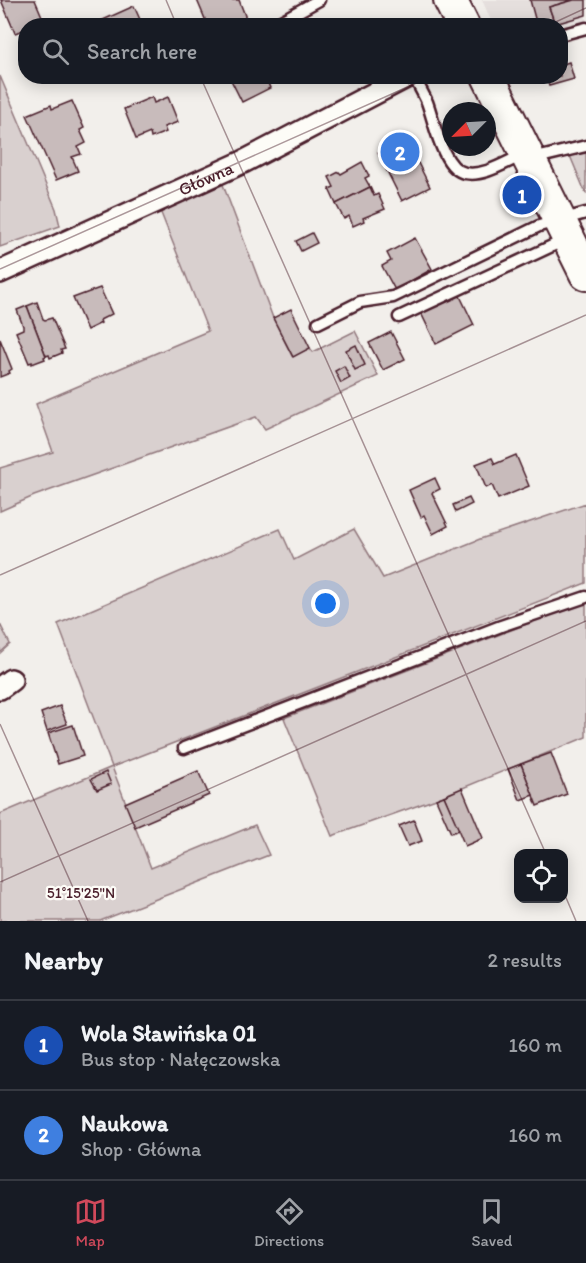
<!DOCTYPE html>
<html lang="en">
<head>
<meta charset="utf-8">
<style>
	body { margin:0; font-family:Itim,sans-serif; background:#242831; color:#f1f3f6 }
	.controls { position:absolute; right:18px; bottom:18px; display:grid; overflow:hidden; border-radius:12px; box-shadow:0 3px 15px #0003 }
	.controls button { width:54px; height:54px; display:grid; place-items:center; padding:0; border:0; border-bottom:2px solid #363941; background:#171b24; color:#f1f3f6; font:30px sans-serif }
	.compass { position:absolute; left:442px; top:102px; width:54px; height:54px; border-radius:50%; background:#171b24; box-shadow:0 3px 15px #0003; rotate:246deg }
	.you { position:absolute; left:326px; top:604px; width:21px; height:21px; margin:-15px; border:4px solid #fff; border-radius:50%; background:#1a73e8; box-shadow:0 0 0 9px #1a73e833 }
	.badge { display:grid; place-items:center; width:39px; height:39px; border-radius:50%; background:#d1495b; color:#fff; font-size:20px; font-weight:700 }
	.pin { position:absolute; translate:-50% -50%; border:3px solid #fff; box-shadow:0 2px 6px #0006 }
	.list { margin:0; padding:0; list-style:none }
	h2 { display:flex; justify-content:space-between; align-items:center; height:78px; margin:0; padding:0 24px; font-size:26px }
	h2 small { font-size:20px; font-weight:400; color:#9ea1a6 }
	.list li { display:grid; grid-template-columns:39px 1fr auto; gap:18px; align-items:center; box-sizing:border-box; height:90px; padding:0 24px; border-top:2px solid #363941 }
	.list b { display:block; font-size:22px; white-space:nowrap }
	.list p { margin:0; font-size:20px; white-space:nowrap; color:#9ea1a6 }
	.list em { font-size:20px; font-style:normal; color:#9ea1a6 }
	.icon { flex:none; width:33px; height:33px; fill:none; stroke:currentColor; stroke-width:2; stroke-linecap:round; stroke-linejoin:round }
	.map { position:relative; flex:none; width:586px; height:921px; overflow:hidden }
	.search { position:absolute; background:#171b24; box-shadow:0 3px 15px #0003; left:18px; right:18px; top:18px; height:66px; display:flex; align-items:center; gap:15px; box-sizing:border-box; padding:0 21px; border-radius:24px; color:#9ea1a6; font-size:22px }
	.sheet { height:258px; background:#171b24 }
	nav { display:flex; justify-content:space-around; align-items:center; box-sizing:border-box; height:84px; border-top:2px solid #363941; background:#171b24; font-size:16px; color:#9ea1a6 }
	nav a { display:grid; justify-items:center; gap:3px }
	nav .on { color:#d1495b }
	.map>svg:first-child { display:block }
	.built { fill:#e5dfdd }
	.green { fill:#d9d0cf; stroke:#92787d; stroke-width:1.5 }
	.building { fill:#c8bbbb; stroke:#4a1f2b; stroke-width:1.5 }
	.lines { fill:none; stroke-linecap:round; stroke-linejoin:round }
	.lane-casing { stroke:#4a1f2b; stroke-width:15 }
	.street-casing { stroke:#4a1f2b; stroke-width:26 }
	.secondary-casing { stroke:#4a1f2b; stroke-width:36 }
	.lane { stroke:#fdfcf7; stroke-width:10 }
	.street { stroke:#fdfcf7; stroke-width:21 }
	.secondary { stroke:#fdfcf7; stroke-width:32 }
	.ticks { fill:none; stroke:#4a1f2b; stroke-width:1.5; stroke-opacity:0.45 }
	.labels { text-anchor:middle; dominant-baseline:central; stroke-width:4.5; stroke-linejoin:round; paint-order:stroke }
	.street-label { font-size:18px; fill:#4a1f2b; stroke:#fdfcf7 }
	.ticks-label { font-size:15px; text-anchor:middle; fill:#4a1f2b; stroke:#fdfcf7; stroke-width:4.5; stroke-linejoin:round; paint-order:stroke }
</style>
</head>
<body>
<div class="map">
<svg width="586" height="921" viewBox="0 0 586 921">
	<rect width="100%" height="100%" fill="#f2efeb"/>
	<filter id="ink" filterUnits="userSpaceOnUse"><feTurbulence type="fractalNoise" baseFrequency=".0167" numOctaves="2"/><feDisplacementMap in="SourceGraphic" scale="12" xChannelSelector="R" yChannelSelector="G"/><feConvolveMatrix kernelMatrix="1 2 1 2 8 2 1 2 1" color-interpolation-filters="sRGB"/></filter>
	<g filter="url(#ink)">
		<polygon class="built" points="482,0 586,0 586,23 561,30 560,26 493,25"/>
		<g class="green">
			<polygon points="0,76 56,209 60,226 0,247"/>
			<polygon points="586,146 586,194 568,151"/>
			<polygon points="222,182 273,318 292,356 310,348 313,352 355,331 378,376 265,429 256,417 34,496 0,511 0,468 53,452 36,404 208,331 159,208"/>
			<polygon points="586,503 586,583 112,767 151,868 255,825 269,855 100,921 0,921 0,814 112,767 58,624 280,529 294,560 354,529 383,578 480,539"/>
			<polygon points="586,601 586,737 436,799 332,836 284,718"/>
			<polygon points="0,624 10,644 0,653"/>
		</g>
		<g class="building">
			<polygon points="1,0 35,0 44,21 33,26 26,26 26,29 15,33"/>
			<polygon points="197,0 239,0 247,21 237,26 208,26"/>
			<polygon points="530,0 573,0 549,7 555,24 550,26 537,26"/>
			<polygon points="574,0 586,0 586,15 555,24 549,7"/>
			<polygon points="134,6 142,24 94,26 94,24"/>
			<polygon points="569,62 574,79 549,86 546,76 560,76 560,65"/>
			<polygon points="229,76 265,76 270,88 242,102"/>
			<polygon points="528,76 546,76 546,77 530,82"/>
			<polygon points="152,97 154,103 168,97 178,122 164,127 166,132 151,138 150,133 136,139 124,109"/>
			<polygon points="72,101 84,128 80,130 86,143 78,147 81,154 72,157 78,171 56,180 27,115 51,105 52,109"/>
			<polygon points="406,139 430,187 402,201 378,153"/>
			<polygon points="362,162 369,176 365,178 370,187 336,204 329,189 334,187 329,177 339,172 341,174"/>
			<polygon points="370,187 374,196 378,194 385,209 363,218 364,221 353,226 349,216 344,219 336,204"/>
			<polygon points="312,233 317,243 301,251 296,241"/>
			<polygon points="415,238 432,269 395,290 382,266 391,261 387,253"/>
			<polygon points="100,288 112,314 100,320 101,323 87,330 73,298"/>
			<polygon points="459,294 474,325 436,344 421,313"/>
			<polygon points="37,302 43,319 45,320 52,318 65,349 61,350 62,353 50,358 49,355 46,356 27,306"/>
			<polygon points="27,306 46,356 44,357 45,359 32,364 32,362 29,363 16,332 23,329 23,326 17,310"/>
			<polygon points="291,309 310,348 293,357 273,318"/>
			<polygon points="391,332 405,359 383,370 369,343"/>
			<polygon points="0,339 12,369 9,371 10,373 0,377"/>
			<polygon points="356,345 365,365 355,370 346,350"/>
			<polygon points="344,366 350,378 341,383 335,371"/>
			<polygon points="516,455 529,486 498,499 492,485 486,488 476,464 492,458 495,464"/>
			<polygon points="435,478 440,489 432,493 448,526 433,534 424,515 421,517 409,490"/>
			<polygon points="469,498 472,504 456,512 453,505"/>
			<polygon points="60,706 67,724 47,731 41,713"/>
			<polygon points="73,725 83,756 58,764 48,733"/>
			<polygon points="551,753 567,794 537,806 521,764"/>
			<polygon points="521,764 533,795 520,800 508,769"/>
			<polygon points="198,771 209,795 135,827 125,803"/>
			<polygon points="106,772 111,784 97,790 91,779"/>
			<polygon points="462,788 483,838 465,846 444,796"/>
			<polygon points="444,796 459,830 451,833 436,799"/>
			<polygon points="414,820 422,841 408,846 399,826"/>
		</g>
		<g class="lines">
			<defs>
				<g id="lane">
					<polyline points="272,26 319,0"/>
					<polyline points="560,35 586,28"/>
					<path d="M414,76C418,85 423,93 427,102C434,120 442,169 465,173C484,177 506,162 523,155"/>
					<polyline points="532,159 586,146"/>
					<polyline points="399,317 567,239"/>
					<polyline points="318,323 360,302 393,297 539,226 586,213"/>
					<polyline points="184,748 501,626 586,597"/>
				</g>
				<g id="street">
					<path id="s1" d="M0,272L243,162L408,76"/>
					<polyline points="0,688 11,680"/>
				</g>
				<g id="secondary">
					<polyline points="450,0 463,26"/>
					<polyline points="488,76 586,274"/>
				</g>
			</defs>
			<use href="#lane" class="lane-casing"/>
			<use href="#street" class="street-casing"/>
			<use href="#secondary" class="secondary-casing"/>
			<use href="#lane" class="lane"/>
			<use href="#street" class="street"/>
			<use href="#secondary" class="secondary"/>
		</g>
	</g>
	<path class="ticks" d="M166,0L177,26M547,26L586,8M200,76L546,854M0,269L432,76M0,575L586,315M0,724L88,921M0,882L586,621M564,893L576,921"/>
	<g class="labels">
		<g class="street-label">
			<text stroke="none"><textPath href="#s1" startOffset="226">Główna</textPath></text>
		</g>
	</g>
	<g class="ticks-label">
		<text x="81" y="898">51°15'25"N</text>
	</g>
</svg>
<div class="controls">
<button><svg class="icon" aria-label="locate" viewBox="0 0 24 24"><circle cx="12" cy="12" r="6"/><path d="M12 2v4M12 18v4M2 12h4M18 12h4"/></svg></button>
</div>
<svg class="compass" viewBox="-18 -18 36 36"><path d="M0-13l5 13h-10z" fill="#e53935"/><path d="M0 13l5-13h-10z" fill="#9ea1a6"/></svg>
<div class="you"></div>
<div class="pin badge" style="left:522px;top:195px;background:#1a4fb4">1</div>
<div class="pin badge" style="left:400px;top:152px;background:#3f7fe0">2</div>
<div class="search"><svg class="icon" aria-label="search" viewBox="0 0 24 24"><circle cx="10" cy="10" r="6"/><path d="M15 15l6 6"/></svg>Search here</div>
</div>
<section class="sheet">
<h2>Nearby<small>2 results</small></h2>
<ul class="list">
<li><span class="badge" style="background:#1a4fb4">1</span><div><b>Wola Sławińska 01</b><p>Bus stop · Nałęczowska</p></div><em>160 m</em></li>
<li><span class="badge" style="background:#3f7fe0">2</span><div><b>Naukowa</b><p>Shop · Główna</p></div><em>160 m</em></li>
</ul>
</section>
<nav>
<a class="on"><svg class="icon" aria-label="map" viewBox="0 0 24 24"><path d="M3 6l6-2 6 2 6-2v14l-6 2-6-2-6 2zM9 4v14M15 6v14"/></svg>Map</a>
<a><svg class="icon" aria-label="directions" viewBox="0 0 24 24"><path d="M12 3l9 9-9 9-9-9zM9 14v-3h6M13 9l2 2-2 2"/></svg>Directions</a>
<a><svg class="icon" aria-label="saved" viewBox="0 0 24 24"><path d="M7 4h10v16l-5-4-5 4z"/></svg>Saved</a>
</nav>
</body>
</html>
